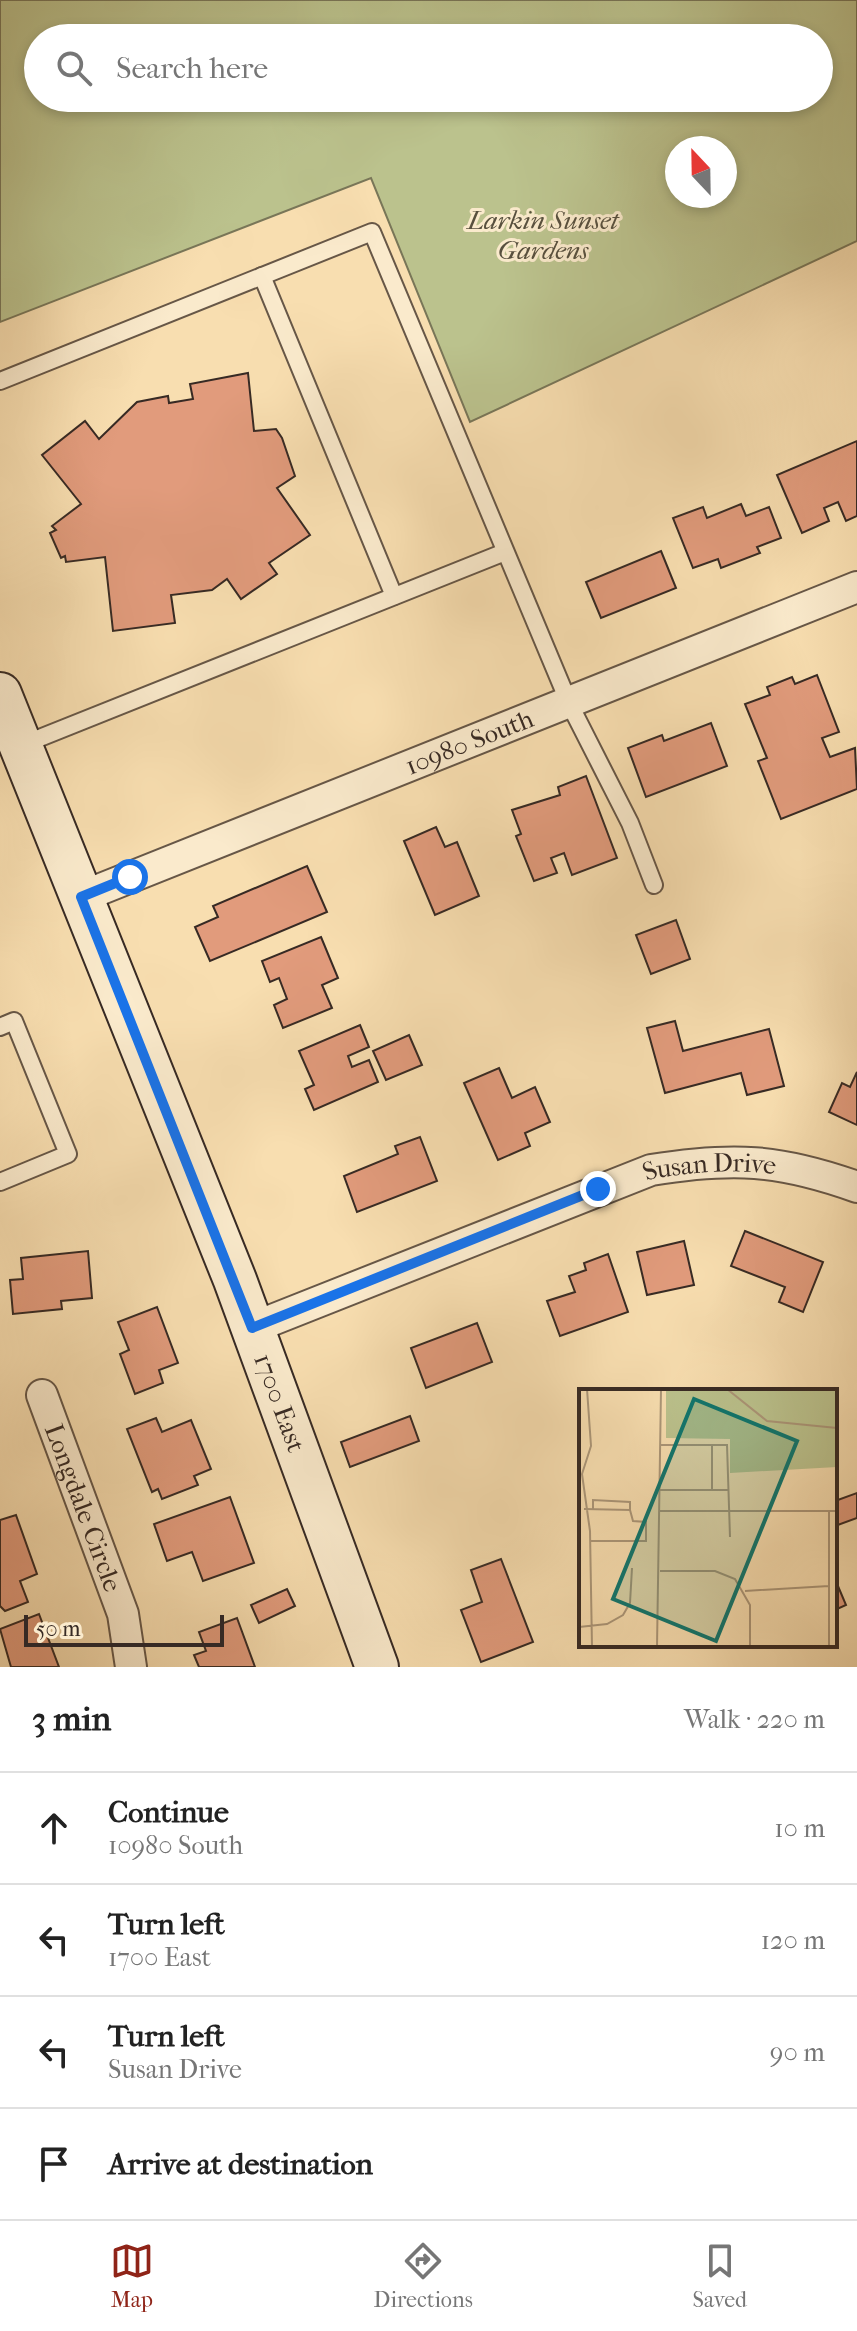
<!DOCTYPE html>
<html lang="en">
<head>
<meta charset="utf-8">
<style>
	body { margin:0; font-family:"IM FELL French Canon",serif; background:#f2f2f2; color:#222 }
	.compass { position:absolute; left:665px; top:136px; width:72px; height:72px; border-radius:50%; background:#fff; box-shadow:0 4px 12px #0003; rotate:338deg }
	.scale { position:absolute; left:24px; bottom:20px; width:200px; box-sizing:border-box; padding-left:8px; border:4px solid #372a24; border-top:0; font-size:22px; line-height:28px; white-space:nowrap; color:#372a24; -webkit-text-stroke:6px #faeacc; paint-order:stroke }
	.stop { position:absolute; width:24px; height:24px; margin:-18px; border:6px solid #1a73e8; border-radius:50%; background:#fff }
	.stop.end { background:#1a73e8; border-color:#fff; box-shadow:0 2px 8px #0008 }
	.list { margin:0; padding:0; list-style:none }
	h2 { display:flex; justify-content:space-between; align-items:center; height:104px; margin:0; padding:0 32px; font-size:34px }
	h2 small { font-size:26px; font-weight:400; color:#767676 }
	.list li { display:grid; grid-template-columns:52px 1fr auto; gap:24px; align-items:center; box-sizing:border-box; height:112px; padding:0 32px; border-top:2px solid #e0e0e0 }
	.list b { display:block; font-size:30px; white-space:nowrap }
	.list p { margin:0; font-size:26px; white-space:nowrap; color:#767676 }
	.list em { font-size:26px; font-style:normal; color:#767676 }
	.icon { flex:none; width:44px; height:44px; fill:none; stroke:currentColor; stroke-width:2; stroke-linecap:round; stroke-linejoin:round }
	.map { position:relative; flex:none; width:857px; height:1667px; overflow:hidden }
	.search { position:absolute; background:#fff; box-shadow:0 4px 12px #0003; left:24px; right:24px; top:24px; height:88px; display:flex; align-items:center; gap:20px; box-sizing:border-box; padding:0 28px; border-radius:44px; color:#767676; font-size:30px }
	.sheet { height:552px; background:#fff }
	nav { display:flex; justify-content:space-around; align-items:center; box-sizing:border-box; height:112px; border-top:2px solid #e0e0e0; background:#fff; font-size:22px; color:#767676 }
	nav a { display:grid; justify-items:center; gap:4px }
	nav .on { color:#8f2418 }
	.map>svg:first-child { display:block }
	.green { fill:#bbc28d; stroke:#797658; stroke-width:2; fill-rule:evenodd }
	.building { fill:#e19b7c; stroke:#372a24; stroke-width:2 }
	.lines { fill:none; stroke-linecap:round; stroke-linejoin:round }
	.lane-casing { stroke:#675747; stroke-width:20 }
	.street-casing { stroke:#675747; stroke-width:34 }
	.secondary-casing { stroke:#372a24; stroke-width:46 }
	.lane { stroke:#faeacc; stroke-width:16 }
	.street { stroke:#faeacc; stroke-width:30 }
	.secondary { stroke:#faeacc; stroke-width:42 }
	.route { stroke:#1a73e8; stroke-width:10 }
	.labels { text-anchor:middle; dominant-baseline:central; stroke-width:6; stroke-linejoin:round; paint-order:stroke }
	.park-label { font-size:26px; font-style:italic; fill:#58503e; stroke:#faeacc }
	.street-label { font-size:26px; fill:#372a24; stroke:#faeacc }
	.inset-road { fill:none; stroke:#ab9678; stroke-width:2 }
	.view { fill:#0f766e; fill-opacity:0.15; stroke:#0f766e; stroke-width:4 }
	.inset-edge { fill:none; stroke:#372a24; stroke-width:4 }
</style>
</head>
<body>
<div class="map">
<svg width="857" height="1667" viewBox="0 0 857 1667">
	<rect width="100%" height="100%" fill="#f8deb0"/>
	<filter id="stains"><feTurbulence type="fractalNoise" baseFrequency=".0025" numOctaves="4"/><feColorMatrix values="0 0 0 0 .2 0 0 0 0 .09 0 0 0 0 .02 0 0 0 .5 -.17"/></filter>
	<radialGradient id="worn" r=".72"><stop offset=".6" stop-color="#630" stop-opacity="0"/><stop offset="1" stop-color="#630" stop-opacity=".3"/></radialGradient>
	<path class="green" d="M0,0H857V241L470,422L371,178L0,322ZM38,38H819V98H38ZM677,148H725V196H677Z"/>
	<g class="building">
		<polygon points="248,373 254,431 276,429 282,438 295,476 277,488 310,535 269,563 277,574 241,599 227,579 212,590 171,595 175,623 113,631 105,557 66,562 65,556 61,558 50,533 56,530 52,526 81,504 42,455 85,421 99,439 137,402 168,396 169,403 193,399 190,384"/>
		<polygon points="857,441 857,516 846,521 838,502 824,508 829,521 802,533 777,475"/>
		<polygon points="741,504 746,516 769,507 781,538 757,547 760,553 721,568 718,559 693,568 673,518 703,507 707,518"/>
		<polygon points="661,551 676,588 601,618 586,582"/>
		<polygon points="817,675 839,732 822,738 830,757 855,748 857,789 781,819 758,761 767,758 745,704 770,695 767,687 792,677 795,684"/>
		<polygon points="711,723 727,766 646,797 628,748 662,735 664,741"/>
		<polygon points="586,776 617,858 572,875 564,853 551,858 557,873 534,881 516,836 521,834 512,810 560,795 558,787"/>
		<polygon points="436,827 445,847 457,842 479,896 435,915 404,841"/>
		<polygon points="307,866 327,912 210,961 195,927 218,917 213,906"/>
		<polygon points="676,920 690,959 651,974 636,935"/>
		<polygon points="321,937 338,978 322,985 332,1008 283,1028 274,1005 287,999 279,978 270,982 262,961"/>
		<polygon points="675,1021 683,1051 769,1029 784,1086 747,1095 741,1073 665,1093 647,1028"/>
		<polygon points="360,1025 369,1047 348,1056 352,1067 369,1060 378,1082 314,1110 305,1089 314,1085 299,1051"/>
		<polygon points="409,1035 422,1065 386,1080 373,1051"/>
		<polygon points="499,1068 512,1098 535,1087 550,1122 525,1133 530,1146 498,1160 464,1083"/>
		<polygon points="857,1072 857,1125 829,1112 842,1083 850,1087"/>
		<polygon points="420,1137 437,1181 357,1212 344,1176 398,1154 395,1146"/>
		<polygon points="745,1231 823,1262 803,1312 779,1302 785,1287 731,1266"/>
		<polygon points="684,1241 694,1285 647,1295 637,1252"/>
		<polygon points="88,1251 92,1298 61,1301 62,1309 13,1314 10,1280 23,1279 21,1258"/>
		<polygon points="608,1254 628,1312 560,1336 547,1301 575,1292 569,1276 586,1270 584,1263"/>
		<polygon points="157,1307 178,1363 159,1370 163,1383 135,1394 120,1354 129,1350 118,1322"/>
		<polygon points="477,1323 492,1362 426,1388 411,1348"/>
		<polygon points="410,1416 419,1441 350,1467 341,1442"/>
		<polygon points="156,1418 162,1432 191,1420 211,1469 194,1476 198,1485 162,1499 158,1489 152,1492 127,1429"/>
		<polygon points="857,1493 857,1518 835,1526 835,1501"/>
		<polygon points="230,1497 254,1563 203,1581 192,1552 167,1561 154,1524"/>
		<polygon points="16,1515 37,1574 20,1581 28,1602 5,1611 0,1606 0,1520"/>
		<polygon points="501,1559 533,1642 481,1662 461,1610 482,1602 471,1570"/>
		<polygon points="835,1579 846,1605 835,1610"/>
		<polygon points="287,1589 295,1606 259,1623 251,1605"/>
		<polygon points="39,1614 59,1667 11,1667 0,1629"/>
		<polygon points="237,1618 255,1667 199,1667 194,1655 206,1651 199,1632"/>
	</g>
	<g class="lines">
		<defs>
			<g id="lane">
				<polyline points="262,276 394,596"/>
				<polyline points="0,381 372,232 569,703 630,823 654,885"/>
				<polyline points="22,745 505,552"/>
				<polyline points="0,1027 14,1021 68,1154 0,1182"/>
			</g>
			<g id="street">
				<path id="s1" d="M81,897L857,587"/>
				<path id="s2" d="M252,1328L651,1170C732,1157 779,1159 857,1187"/>
				<path id="s3" d="M42,1395L123,1614L131,1667"/>
			</g>
			<g id="secondary">
				<path id="s4" d="M0,694L235,1280L377,1667"/>
			</g>
		</defs>
		<use href="#lane" class="lane-casing"/>
		<use href="#street" class="street-casing"/>
		<use href="#secondary" class="secondary-casing"/>
		<use href="#lane" class="lane"/>
		<use href="#street" class="street"/>
		<use href="#secondary" class="secondary"/>
	</g>
	<g class="lines">
		<polyline class="route" points="130,877 81,897 252,1328 598,1189"/>
	</g>
	<g class="labels">
		<g class="park-label">
			<text x="543" y="220">Larkin Sunset<tspan x="543" dy="30">Gardens</tspan></text>
		</g>
		<g class="street-label">
			<text stroke="none"><textPath href="#s1" startOffset="418">10980 South</textPath></text>
			<text stroke="none"><textPath href="#s2" startOffset="488">Susan Drive</textPath></text>
			<text stroke="none"><textPath href="#s4" startOffset="762">1700 East</textPath></text>
			<text stroke="none"><textPath href="#s3" startOffset="120">Longdale Circle</textPath></text>
		</g>
	</g>
	<g transform="translate(579 1389)">
		<rect width="258" height="258" fill="#f8deb0"/>
		<path d="M87,0H258V78L151,84V50L87,49Z" fill="#bbc28d"/>
		<path class="inset-road" d="M8,0L12,57L3,85L11,142L13,258M148,0L188,32L258,39M81,56H148L151,148M133,56V101M81,101H149M5,120L51,121V113L14,111V120M81,122H258M11,152H67V133L54,132L51,121M81,182H136L156,190L171,216V258M166,202L250,197M0,238L28,235L44,226L51,214L53,179M78,258L82,0M250,258V122"/>
		<path class="view" d="M115,10L218,52L137,252L34,210Z"/>
		<rect width="258" height="258" class="inset-edge"/>
	</g>
	<rect width="100%" height="100%" filter="url(#stains)"/>
	<rect width="100%" height="100%" fill="url(#worn)"/>
</svg>
<svg class="compass" viewBox="-18 -18 36 36"><path d="M0-13l5 13h-10z" fill="#e53935"/><path d="M0 13l5-13h-10z" fill="#767676"/></svg>
<div class="scale">50 m</div>
<div class="stop" style="left:130px;top:877px"></div>
<div class="stop end" style="left:598px;top:1189px"></div>
<div class="search"><svg class="icon" aria-label="search" viewBox="0 0 24 24"><circle cx="10" cy="10" r="6"/><path d="M15 15l6 6"/></svg>Search here</div>
</div>
<section class="sheet">
<h2>3 min<small>Walk · 220 m</small></h2>
<ul class="list">
<li><svg class="icon" aria-label="ahead" viewBox="0 0 24 24"><path d="M12 20V5M6 11l6-6 6 6"/></svg><div><b>Continue</b><p>10980 South</p></div><em>10 m</em></li>
<li><svg class="icon" aria-label="left" viewBox="0 0 24 24"><path d="M17 20v-9H6M10 6l-5 5 5 5"/></svg><div><b>Turn left</b><p>1700 East</p></div><em>120 m</em></li>
<li><svg class="icon" aria-label="left" viewBox="0 0 24 24"><path d="M17 20v-9H6M10 6l-5 5 5 5"/></svg><div><b>Turn left</b><p>Susan Drive</p></div><em>90 m</em></li>
<li><svg class="icon" aria-label="arrive" viewBox="0 0 24 24"><path d="M6 21V4h12l-3 4 3 4H6"/></svg><div><b>Arrive at destination</b></div></li>
</ul>
</section>
<nav>
<a class="on"><svg class="icon" aria-label="map" viewBox="0 0 24 24"><path d="M3 6l6-2 6 2 6-2v14l-6 2-6-2-6 2zM9 4v14M15 6v14"/></svg>Map</a>
<a><svg class="icon" aria-label="directions" viewBox="0 0 24 24"><path d="M12 3l9 9-9 9-9-9zM9 14v-3h6M13 9l2 2-2 2"/></svg>Directions</a>
<a><svg class="icon" aria-label="saved" viewBox="0 0 24 24"><path d="M7 4h10v16l-5-4-5 4z"/></svg>Saved</a>
</nav>
</body>
</html>
